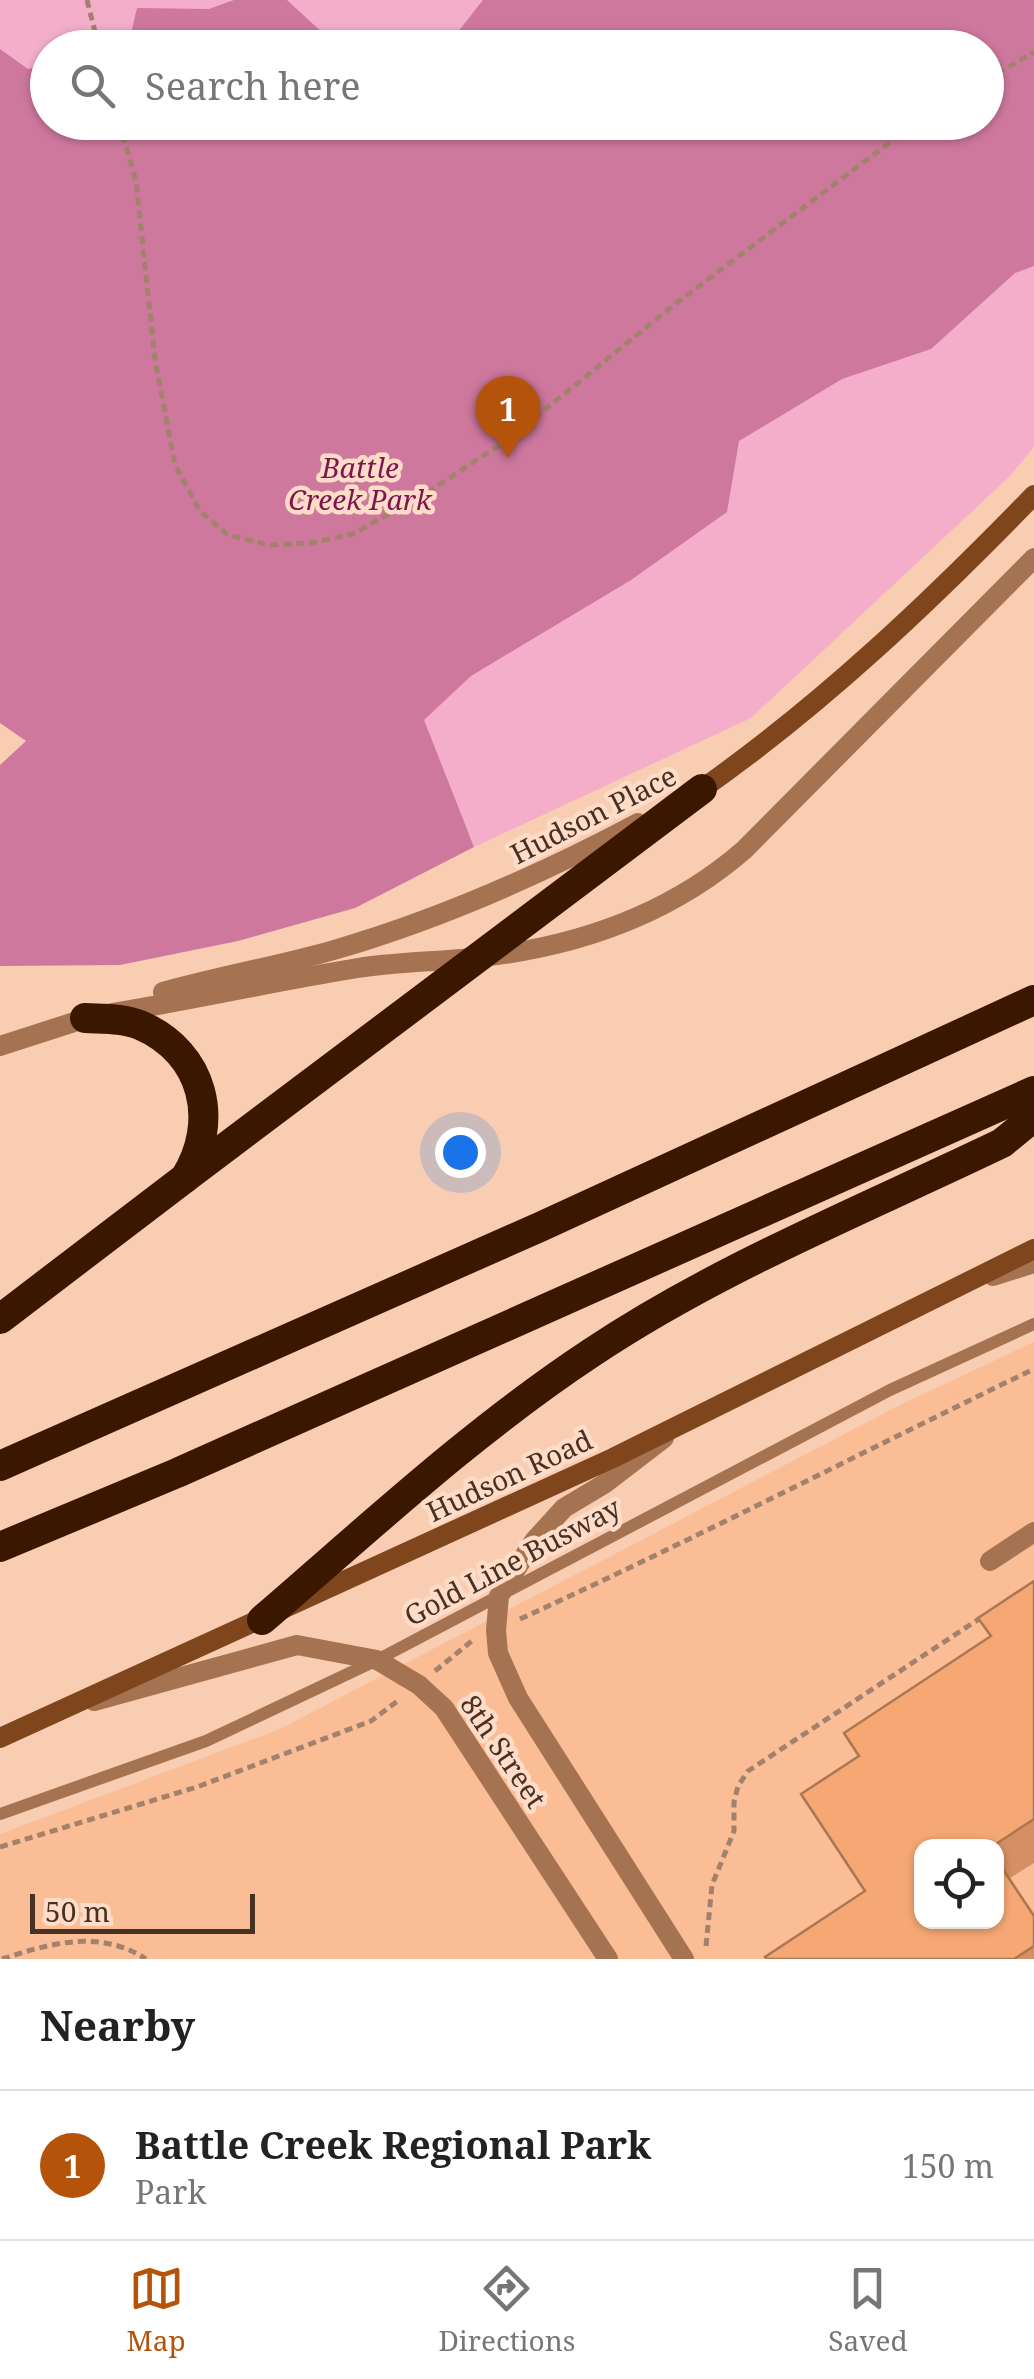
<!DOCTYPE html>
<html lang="en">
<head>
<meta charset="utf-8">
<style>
	body { margin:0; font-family:"Noto Serif",serif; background:#f2f2f2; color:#222 }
	.controls { position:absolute; right:30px; bottom:30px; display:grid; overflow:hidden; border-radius:20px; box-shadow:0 2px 8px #0004 }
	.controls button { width:90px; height:90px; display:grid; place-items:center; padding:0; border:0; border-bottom:2px solid #e0e0e0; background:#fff; color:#222; font:50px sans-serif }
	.scale { position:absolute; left:30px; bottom:25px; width:225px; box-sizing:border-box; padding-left:10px; border:5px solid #463123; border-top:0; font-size:28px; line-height:35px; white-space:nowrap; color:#463123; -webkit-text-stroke:8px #fedcc8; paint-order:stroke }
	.you { position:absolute; left:460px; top:1152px; width:35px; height:35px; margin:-25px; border:8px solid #fff; border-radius:50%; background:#1a73e8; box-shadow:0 0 0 15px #1a73e833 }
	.badge { display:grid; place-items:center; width:65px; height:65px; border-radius:50%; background:#b45309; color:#fff; font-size:32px; font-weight:700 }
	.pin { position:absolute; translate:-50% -82px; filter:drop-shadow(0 2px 5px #0008) }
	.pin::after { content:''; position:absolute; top:52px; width:35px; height:30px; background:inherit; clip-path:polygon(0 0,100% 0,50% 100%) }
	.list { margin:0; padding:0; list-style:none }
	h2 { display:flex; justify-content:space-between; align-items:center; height:130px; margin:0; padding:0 40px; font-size:42px }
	h2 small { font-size:32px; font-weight:400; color:#767676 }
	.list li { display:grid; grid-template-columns:65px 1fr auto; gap:30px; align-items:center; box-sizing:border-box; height:150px; padding:0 40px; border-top:2px solid #e0e0e0 }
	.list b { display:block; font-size:38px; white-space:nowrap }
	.list p { margin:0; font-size:32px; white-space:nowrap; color:#767676 }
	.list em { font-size:32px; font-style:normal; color:#767676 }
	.icon { flex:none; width:55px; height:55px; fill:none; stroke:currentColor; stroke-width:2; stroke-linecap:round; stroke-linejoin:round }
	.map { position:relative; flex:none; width:1034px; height:1959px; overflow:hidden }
	.search { position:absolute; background:#fff; box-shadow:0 2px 8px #0004; left:30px; right:30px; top:30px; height:110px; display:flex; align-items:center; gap:25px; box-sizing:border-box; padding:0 35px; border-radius:55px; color:#767676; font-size:38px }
	.sheet { height:280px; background:#fff }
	nav { display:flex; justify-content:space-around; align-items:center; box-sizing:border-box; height:140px; border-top:2px solid #e0e0e0; background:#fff; font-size:28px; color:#767676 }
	nav a { display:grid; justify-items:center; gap:5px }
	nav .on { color:#b45309 }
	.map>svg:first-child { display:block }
	.built { fill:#fabd96; fill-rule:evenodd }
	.green { fill:#f4aeca; fill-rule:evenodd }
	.forest { fill:#ce789d }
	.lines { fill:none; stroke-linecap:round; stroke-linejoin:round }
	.path { stroke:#a3826d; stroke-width:5; stroke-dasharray:8 5; stroke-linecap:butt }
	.lane { stroke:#a57352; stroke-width:12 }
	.street { stroke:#a57352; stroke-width:20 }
	.secondary { stroke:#7f461d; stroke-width:20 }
	.highway { stroke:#3c1700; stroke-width:30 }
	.wall { fill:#d49064; fill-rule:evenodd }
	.building { fill:#f6a874; stroke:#ac7651; stroke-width:2.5 }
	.labels { text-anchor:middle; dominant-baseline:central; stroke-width:9; stroke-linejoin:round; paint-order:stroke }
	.park-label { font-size:28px; font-style:italic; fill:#7c164d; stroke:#fedcc8 }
	.street-label { font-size:28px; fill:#463123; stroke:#fedcc8 }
</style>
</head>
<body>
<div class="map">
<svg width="1034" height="1959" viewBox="0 0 1034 1959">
	<rect width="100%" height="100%" fill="#f9cdb1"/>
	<path class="built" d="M1034,1342V1959H0V1834L280,1729L900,1405ZM922,1846H996V1922H922Z"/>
	<path class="green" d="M0,0H1034V447L1010,476L751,718L474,847L468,831L0,683ZM48,48H986V122H48Z"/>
	<g class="forest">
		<polygon points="234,0 287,0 338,47 109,47 129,42 137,8 209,9"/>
		<polygon points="483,0 1034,0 1034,266 1015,273 931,349 842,379 739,441 727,512 631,580 471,676 424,720 474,847 355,908 238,941 120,965 0,966 0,765 26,741 0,723 0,49 28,69 47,64 48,122 986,122 986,48 438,47 450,42"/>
	</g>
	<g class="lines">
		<g class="path">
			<polyline points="87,0 99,48"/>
			<polyline points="986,80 1034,52"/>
			<polyline points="119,122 136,181 155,360 175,465 200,511 228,535 269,545 310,543 353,534 428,492 510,438 670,308 917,122"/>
			<path d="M520,1619C693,1540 862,1452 1034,1369"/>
			<polyline points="435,1671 473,1640"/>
			<polyline points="0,1847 197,1787 371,1721 399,1700"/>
			<polyline points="706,1946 712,1885 734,1831 734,1802 738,1786 748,1771 982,1617"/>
			<path d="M2,1959C51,1943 100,1929 146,1959"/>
		</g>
		<polyline class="lane" points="0,1814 206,1741 377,1660 890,1390 1034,1324"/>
		<g class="street">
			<path d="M163,992C220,976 278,966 334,950C441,919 540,875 638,823"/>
			<path d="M112,1013C192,1000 272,982 352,969C391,962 433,962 473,958C572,948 668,916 744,850L1034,558"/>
			<polyline points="0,1046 93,1016"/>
			<polyline points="993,1276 1034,1263"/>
			<polyline points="664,1438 604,1484 564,1508 534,1541 499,1596 496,1630 498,1653 518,1698 684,1959"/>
			<polyline points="990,1561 1034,1532"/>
			<polyline points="94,1701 297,1645 377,1660 419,1685 444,1708 608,1959"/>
		</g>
		<g class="secondary">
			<path d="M702,789C824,703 931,601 1034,495"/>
			<polyline points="0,1738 613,1458 1034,1249"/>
		</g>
		<g class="highway">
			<polyline points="185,1178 702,789"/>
			<path d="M0,1319L185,1178C220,1122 205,1053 140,1025C123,1018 104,1019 85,1018"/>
			<polyline points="0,1466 540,1227 1034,1000"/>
			<polyline points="0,1547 177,1473 1034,1091"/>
			<path d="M262,1620C369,1528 473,1431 591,1353C718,1268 865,1209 1002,1143L1034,1117"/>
		</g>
	</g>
	<path class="wall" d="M1034,1581V1863L1010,1878L1034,1914V1959H767L865,1891L859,1756L991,1636ZM922,1846H996V1922Z"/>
	<polygon class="building" points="1034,1581 1034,1819 993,1846 922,1846 922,1922 996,1922 996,1859 1034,1916 1034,1946 1014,1959 767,1959 765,1957 865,1891 801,1794 859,1756 844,1733 991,1636 978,1618"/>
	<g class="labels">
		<g class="park-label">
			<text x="360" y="467">Battle<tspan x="360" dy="32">Creek Park</tspan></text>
		</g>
		<g class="street-label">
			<text transform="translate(593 814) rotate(-27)">Hudson Place</text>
			<text transform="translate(509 1475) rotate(-25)">Hudson Road</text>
			<text transform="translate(512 1561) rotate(-28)">Gold Line Busway</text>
			<text transform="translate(504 1751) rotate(56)">8th Street</text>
		</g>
	</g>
</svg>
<div class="controls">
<button><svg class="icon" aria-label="locate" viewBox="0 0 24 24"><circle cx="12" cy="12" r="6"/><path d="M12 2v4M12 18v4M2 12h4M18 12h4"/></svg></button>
</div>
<div class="scale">50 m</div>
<div class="you"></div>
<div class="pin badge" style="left:508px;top:458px">1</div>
<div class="search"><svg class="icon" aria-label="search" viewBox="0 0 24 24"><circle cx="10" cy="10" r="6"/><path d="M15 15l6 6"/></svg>Search here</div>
</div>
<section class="sheet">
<h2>Nearby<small></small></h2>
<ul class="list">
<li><span class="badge">1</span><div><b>Battle Creek Regional Park</b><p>Park</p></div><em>150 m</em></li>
</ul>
</section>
<nav>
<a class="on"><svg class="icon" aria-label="map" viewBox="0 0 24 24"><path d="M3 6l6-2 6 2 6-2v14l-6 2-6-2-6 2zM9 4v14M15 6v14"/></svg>Map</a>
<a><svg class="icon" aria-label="directions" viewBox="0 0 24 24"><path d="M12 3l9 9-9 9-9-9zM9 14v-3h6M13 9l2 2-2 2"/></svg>Directions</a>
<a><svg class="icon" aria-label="saved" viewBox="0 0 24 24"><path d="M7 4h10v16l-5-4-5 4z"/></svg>Saved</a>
</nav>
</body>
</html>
